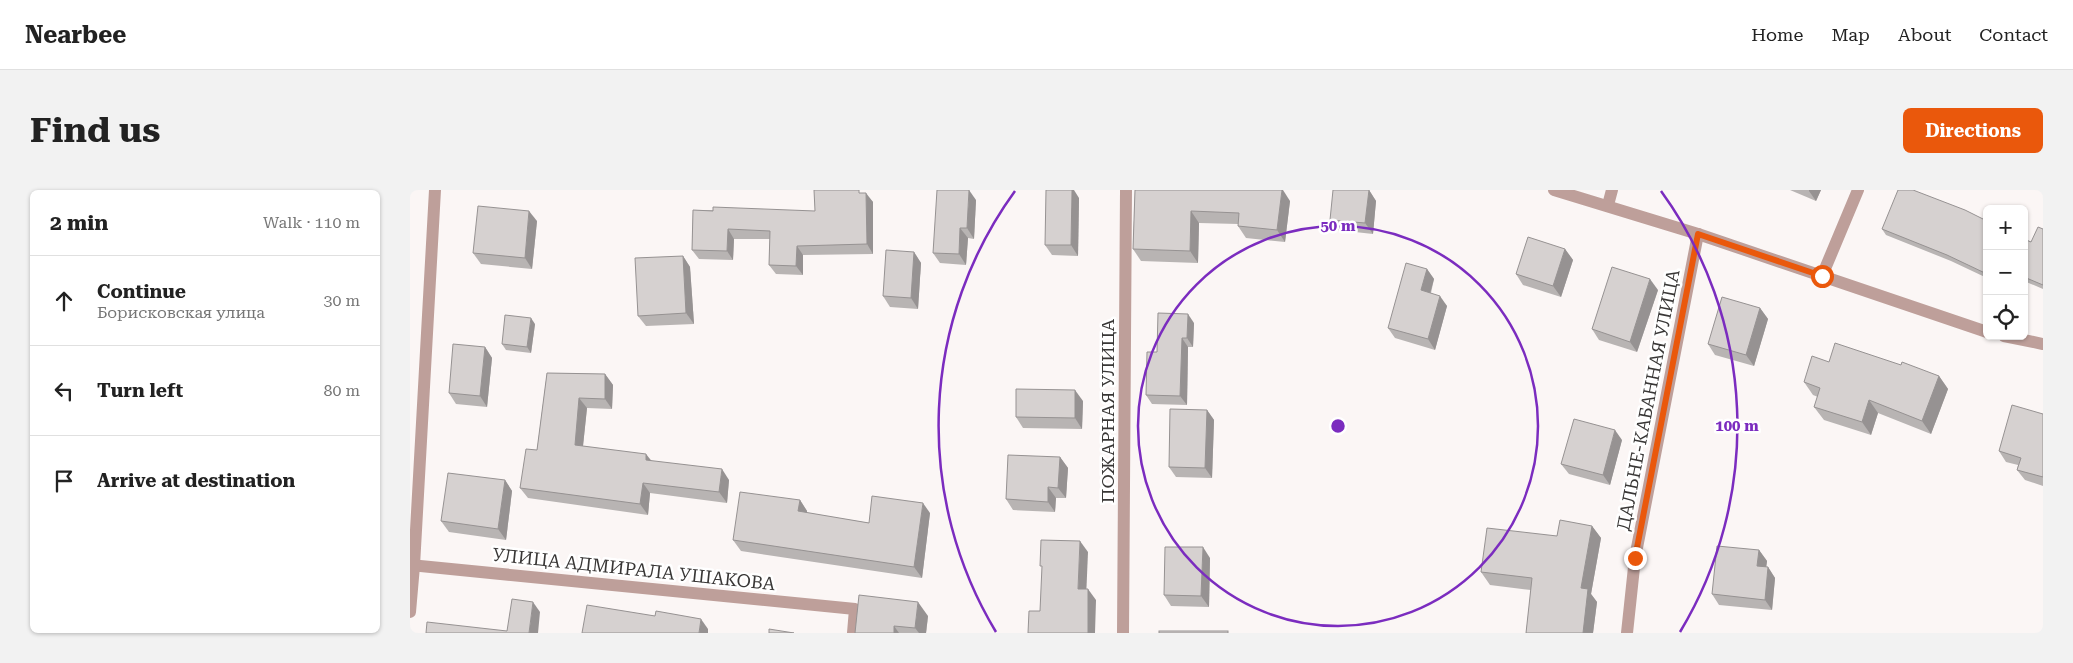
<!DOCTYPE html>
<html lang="en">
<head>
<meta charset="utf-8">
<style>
	body { margin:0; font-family:"Roboto Serif",serif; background:#f2f2f2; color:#222 }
	.controls { position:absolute; right:15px; top:15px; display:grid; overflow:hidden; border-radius:8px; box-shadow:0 1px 4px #0004 }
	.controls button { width:45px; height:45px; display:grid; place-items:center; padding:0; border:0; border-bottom:1px solid #e0e0e0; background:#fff; color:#222; font:25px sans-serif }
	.stop { position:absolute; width:15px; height:15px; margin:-11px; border:4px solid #ea580c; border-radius:50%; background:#fff }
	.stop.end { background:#ea580c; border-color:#fff; box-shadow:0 1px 5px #0008 }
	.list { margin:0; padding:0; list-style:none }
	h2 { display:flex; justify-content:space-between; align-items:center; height:65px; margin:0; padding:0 20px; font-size:21px }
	h2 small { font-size:16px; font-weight:400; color:#767676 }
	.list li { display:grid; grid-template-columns:32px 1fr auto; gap:15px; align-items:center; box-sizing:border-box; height:90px; padding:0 20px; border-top:1px solid #e0e0e0 }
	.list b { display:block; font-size:19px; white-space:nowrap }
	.list p { margin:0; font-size:16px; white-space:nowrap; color:#767676 }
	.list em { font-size:16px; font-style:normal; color:#767676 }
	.icon { flex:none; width:28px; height:28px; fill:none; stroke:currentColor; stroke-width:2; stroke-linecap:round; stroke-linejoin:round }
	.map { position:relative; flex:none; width:1633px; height:443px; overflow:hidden; border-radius:8px }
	header { display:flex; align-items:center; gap:30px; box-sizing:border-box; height:70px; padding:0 25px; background:#fff; border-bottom:1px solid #e0e0e0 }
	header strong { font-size:24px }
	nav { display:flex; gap:28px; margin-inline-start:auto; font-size:18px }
	.intro { display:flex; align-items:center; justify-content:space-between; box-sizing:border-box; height:120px; padding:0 30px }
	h1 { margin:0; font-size:35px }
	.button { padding:12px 22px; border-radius:8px; background:#ea580c; color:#fff; font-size:18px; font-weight:700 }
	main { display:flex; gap:30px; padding:0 30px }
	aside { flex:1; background:#fff; border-radius:8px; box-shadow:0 1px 4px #0004 }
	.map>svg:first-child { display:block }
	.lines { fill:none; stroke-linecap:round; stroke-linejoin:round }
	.service { stroke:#be9f9a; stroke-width:12 }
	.minor { stroke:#be9f9a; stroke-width:12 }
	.tertiary { stroke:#be9f9a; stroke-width:12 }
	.wall { fill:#b8b4b3 }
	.shaded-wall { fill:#969292 }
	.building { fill:#d6d1d0; stroke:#969292 }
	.route { stroke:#ea580c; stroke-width:6 }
	.ring { fill:none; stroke:#7b2cbf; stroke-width:2.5 }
	.labels { text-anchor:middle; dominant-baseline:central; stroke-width:5; stroke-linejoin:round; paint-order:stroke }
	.street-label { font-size:18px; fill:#393736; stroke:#fff }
	.centre { fill:#7b2cbf; stroke:#fff; stroke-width:2.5 }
	.ring-label { font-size:15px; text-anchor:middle; font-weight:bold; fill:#7b2cbf; stroke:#fff; stroke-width:5; stroke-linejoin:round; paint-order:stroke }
</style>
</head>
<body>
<header>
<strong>Nearbee</strong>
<nav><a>Home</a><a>Map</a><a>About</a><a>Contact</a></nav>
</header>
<div class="intro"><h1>Find us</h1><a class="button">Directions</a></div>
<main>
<aside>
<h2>2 min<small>Walk · 110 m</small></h2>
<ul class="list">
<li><svg class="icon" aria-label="ahead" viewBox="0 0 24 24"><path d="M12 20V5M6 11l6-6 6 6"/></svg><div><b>Continue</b><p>Борисковская улица</p></div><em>30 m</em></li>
<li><svg class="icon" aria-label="left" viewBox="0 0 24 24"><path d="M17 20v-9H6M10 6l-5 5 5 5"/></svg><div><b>Turn left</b></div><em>80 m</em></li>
<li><svg class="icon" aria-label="arrive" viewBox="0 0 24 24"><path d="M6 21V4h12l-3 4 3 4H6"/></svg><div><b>Arrive at destination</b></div></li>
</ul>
</aside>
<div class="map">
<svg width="1633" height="443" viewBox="0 0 1633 443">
	<rect width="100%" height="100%" fill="#fbf6f5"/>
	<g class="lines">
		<g class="service">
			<polyline points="1198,15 1202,0"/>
			<polyline points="1412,86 1448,0"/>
		</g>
		<g class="minor">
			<polyline points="0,375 445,419 443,443"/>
			<polyline points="0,422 4,376 25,0"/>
			<polyline points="713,443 716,0"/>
			<polyline points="1217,443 1225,368 1288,44"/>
		</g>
		<g class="tertiary">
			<polyline points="1144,0 1288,44 1577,142"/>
			<polyline points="1594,146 1633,154"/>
		</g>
	</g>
	<g class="wall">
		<polygon points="725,0 880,11 875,52 836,48 828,36 828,34 789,33 788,73 731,71 723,59"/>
		<polygon points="959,0 966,11 963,44 927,40 920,30"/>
		<polygon points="1380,0 1411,0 1406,11"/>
		<polygon points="454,3 463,12 463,64 393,65 393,85 366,84 359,75 360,49 324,49 323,70 289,69 282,60 283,20 405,21"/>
		<polygon points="669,8 668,66 642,65 635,55"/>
		<polygon points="566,10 564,49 558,48 556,75 530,73 523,63"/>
		<polygon points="127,31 122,79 71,74 63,63"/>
		<polygon points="1577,31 1577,88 1541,71 1476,45 1472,39"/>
		<polygon points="1633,39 1633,99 1614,91 1614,49 1621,52"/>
		<polygon points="1155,59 1163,70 1151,107 1113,95 1106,84"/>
		<polygon points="504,62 511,73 508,119 480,117 473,106"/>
		<polygon points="273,66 280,77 284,134 236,136 228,126"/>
		<polygon points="1017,79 1024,89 1021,103 1037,116 1025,160 985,148 978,138"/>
		<polygon points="1248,100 1227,162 1189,150 1182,139"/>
		<polygon points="1350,118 1358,129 1344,176 1305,165 1298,154"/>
		<polygon points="784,133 783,157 778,157 777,215 742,214 736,205 747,162"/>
		<polygon points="125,134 121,163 96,160 92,154"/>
		<polygon points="75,157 82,168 77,217 46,214 39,203"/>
		<polygon points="1419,172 1529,186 1538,199 1521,244 1468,223 1461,245 1414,230 1404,217 1408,207 1403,205 1394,192"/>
		<polygon points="137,183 195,184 203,195 202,219 177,218 173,256 242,271 319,290 317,313 240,303 238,325 118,308 110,298 127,260"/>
		<polygon points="673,211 672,239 613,238 606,227"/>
		<polygon points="797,220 804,230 802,288 766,287 759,277"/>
		<polygon points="1633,224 1633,296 1615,290 1607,280 1608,275 1596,272 1589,261"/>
		<polygon points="1212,250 1200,295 1159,284 1151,274"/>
		<polygon points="650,267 658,278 656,308 646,308 645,322 603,320 596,309"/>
		<polygon points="95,290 102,301 96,350 39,342 31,331"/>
		<polygon points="390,310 397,321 397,323 459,333 520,323 512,388 331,361 323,350"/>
		<polygon points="1182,336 1191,348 1181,404 1187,412 1183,443 1116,443 1121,400 1080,395 1071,382 1147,346"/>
		<polygon points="1349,360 1357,371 1356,377 1358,377 1365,388 1362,420 1309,415 1302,404"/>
		<polygon points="800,368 799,417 761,416 754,405"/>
		<polygon points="518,426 516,443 445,443"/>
	</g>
	<g class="shaded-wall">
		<polygon points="559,0 566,10 564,49 557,38"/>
		<polygon points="662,0 664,0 669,8 668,66 661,55"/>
		<polygon points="872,0 873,0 880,11 875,52 867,40"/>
		<polygon points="959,0 966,11 963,44 955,33"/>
		<polygon points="1399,0 1411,0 1406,11 1399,1"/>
		<polygon points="456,3 463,12 463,64 457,54"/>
		<polygon points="119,21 127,31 122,79 115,68"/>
		<polygon points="781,21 789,33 788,73 780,61"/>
		<polygon points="550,38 558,48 556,75 549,64"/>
		<polygon points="318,39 324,49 323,70 317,61"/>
		<polygon points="387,56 393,65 393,85 386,76"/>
		<polygon points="1155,59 1163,70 1151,107 1143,96"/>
		<polygon points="504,62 511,73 508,119 501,108"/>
		<polygon points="273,66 280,77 284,134 276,123"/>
		<polygon points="1017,79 1024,89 1018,111 1011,100"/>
		<polygon points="1240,89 1248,100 1227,162 1220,152"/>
		<polygon points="1030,106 1037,116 1025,160 1018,149"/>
		<polygon points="1350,118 1358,129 1344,176 1336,165"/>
		<polygon points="778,124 784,133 783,157 777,148"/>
		<polygon points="121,128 125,134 121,163 117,157"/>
		<polygon points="772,148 778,157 777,215 770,206"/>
		<polygon points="75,157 82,168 77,217 70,206"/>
		<polygon points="195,184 203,195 202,219 195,209"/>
		<polygon points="1529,186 1538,199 1521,244 1512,231"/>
		<polygon points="665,200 673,211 672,239 665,228"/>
		<polygon points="169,208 177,218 172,265 165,255"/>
		<polygon points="1459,210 1468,223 1461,245 1452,232"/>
		<polygon points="797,220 804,230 802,288 795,278"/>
		<polygon points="1205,240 1212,250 1200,295 1193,285"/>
		<polygon points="236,264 244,274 236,270"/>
		<polygon points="650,267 658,278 656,308 648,298"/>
		<polygon points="312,279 319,290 317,313 309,302"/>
		<polygon points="95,290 102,301 96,350 88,339"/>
		<polygon points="233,293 240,303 238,325 230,314"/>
		<polygon points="638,297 646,308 645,322 638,312"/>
		<polygon points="390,310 397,321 396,332 388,321"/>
		<polygon points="513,313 520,323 512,388 504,377"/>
		<polygon points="1182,336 1191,348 1181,404 1187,412 1183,443 1173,443 1171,398"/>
		<polygon points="670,351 678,362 676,409 668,399"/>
		<polygon points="793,357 800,368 799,417 791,406"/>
		<polygon points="1349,360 1357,371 1355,387 1347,376"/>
		<polygon points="1358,377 1365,388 1362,420 1355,410"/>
		<polygon points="678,399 686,410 685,443 678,443"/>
		<polygon points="123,412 130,422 128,443 119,443"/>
		<polygon points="508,412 518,426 516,443 509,443 505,438"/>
		<polygon points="291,429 298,439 298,443 289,443"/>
		<polygon points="484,436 489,443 484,443"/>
	</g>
	<g class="building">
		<polygon points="404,0 449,0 449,3 456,3 457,54 387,56 386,76 359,75 360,41 318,39 317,61 282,60 283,20 303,21 303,17 405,21"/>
		<polygon points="527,0 559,0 557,38 550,38 549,64 523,63"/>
		<polygon points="636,0 662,0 661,55 635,55"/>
		<polygon points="725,0 872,0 867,40 828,36 829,23 781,21 780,61 723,59"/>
		<polygon points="923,0 959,0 955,33 920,30"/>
		<polygon points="1488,0 1503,0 1555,20 1577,31 1577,84 1537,65 1472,39"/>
		<polygon points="68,16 119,21 115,68 63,63"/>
		<polygon points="1628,37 1633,39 1633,95 1614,87 1614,49 1621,52"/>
		<polygon points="1118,47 1155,59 1143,96 1106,84"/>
		<polygon points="476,60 504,62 501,108 473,106"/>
		<polygon points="273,66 276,123 228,126 225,68"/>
		<polygon points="996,73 1017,79 1011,100 1030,106 1018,149 978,138"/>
		<polygon points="1202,77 1240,89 1220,152 1182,139"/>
		<polygon points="1312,107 1350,118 1336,165 1298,154"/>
		<polygon points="748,123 778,124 777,148 772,148 770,206 736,205 737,162 747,162"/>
		<polygon points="95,125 121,128 117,157 92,154"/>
		<polygon points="1425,153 1491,175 1492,172 1529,186 1512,231 1459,210 1452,232 1404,217 1410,198 1394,192 1402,166 1419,172"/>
		<polygon points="43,154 75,157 70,206 39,203"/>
		<polygon points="137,183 195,184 195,209 169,208 165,255 236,264 236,270 312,279 309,302 233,293 230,314 110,298 116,259 127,260"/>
		<polygon points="606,199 665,200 665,228 606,227"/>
		<polygon points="1602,215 1633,224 1633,287 1607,280 1611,268 1589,261"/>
		<polygon points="760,219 797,220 795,278 759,277"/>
		<polygon points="1164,229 1205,240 1193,285 1151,274"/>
		<polygon points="598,265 650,267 648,298 638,297 638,312 596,309"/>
		<polygon points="38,283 95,290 88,339 31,331"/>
		<polygon points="330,302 390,310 388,321 459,333 462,306 513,313 504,377 323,350"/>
		<polygon points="1150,330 1182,336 1171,398 1178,399 1173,443 1116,443 1122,388 1071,382 1077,338 1147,346"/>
		<polygon points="631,350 670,351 668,399 678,399 678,443 618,443 619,421 630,421 632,376 630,376"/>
		<polygon points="1307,356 1349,360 1347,376 1358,377 1355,410 1302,404"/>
		<polygon points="755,357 793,357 791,406 754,405"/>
		<polygon points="449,405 508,412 505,438 484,436 484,443 445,443"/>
		<polygon points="102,409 123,412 119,443 16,443 17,432 97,441"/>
		<polygon points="177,415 245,426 246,421 291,429 289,443 172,443"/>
		<polygon points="359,439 384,443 359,443"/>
		<rect x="749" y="441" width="69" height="2"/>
	</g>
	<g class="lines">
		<polyline class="route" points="1225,368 1288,44 1412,86"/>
	</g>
	<g class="ring">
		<circle cx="928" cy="236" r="200"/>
		<path d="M586 442A399 399 0 0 1 605 1M1251 1A399 399 0 0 1 1270 442"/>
	</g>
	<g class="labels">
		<g class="street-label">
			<text transform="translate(1238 210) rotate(-79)">ДАЛЬНЕ-КАБАННАЯ УЛИЦА</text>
			<text transform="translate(697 221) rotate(-90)">ПОЖАРНАЯ УЛИЦА</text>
			<text transform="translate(224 379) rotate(6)">УЛИЦА АДМИРАЛА УШАКОВА</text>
		</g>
	</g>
	<circle cx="928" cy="236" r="8" class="centre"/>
	<g class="ring-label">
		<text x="928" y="41">50 m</text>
		<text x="1327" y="241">100 m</text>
	</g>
</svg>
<div class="controls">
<button>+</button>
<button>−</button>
<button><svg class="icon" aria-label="locate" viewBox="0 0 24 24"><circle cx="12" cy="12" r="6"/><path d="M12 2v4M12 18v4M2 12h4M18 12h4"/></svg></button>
</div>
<div class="stop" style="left:1412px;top:86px"></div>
<div class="stop end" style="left:1225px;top:368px"></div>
</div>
</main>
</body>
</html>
